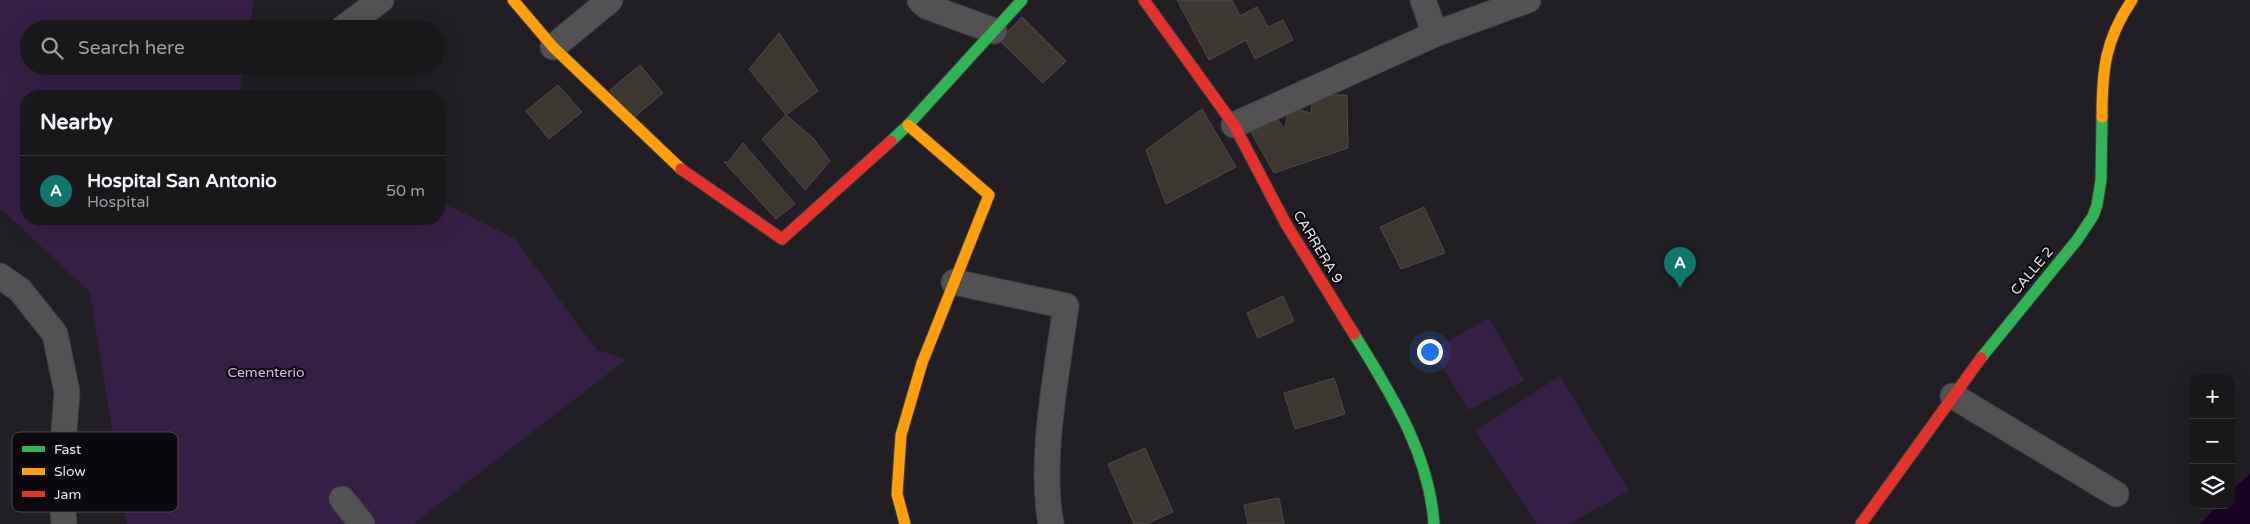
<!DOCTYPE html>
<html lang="en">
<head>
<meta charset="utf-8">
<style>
	body { margin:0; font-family:"Varela Round",sans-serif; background:#272428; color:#f1f3f6 }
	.controls { position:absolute; right:15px; bottom:15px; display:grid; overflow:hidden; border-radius:10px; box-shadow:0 5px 20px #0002 }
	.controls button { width:45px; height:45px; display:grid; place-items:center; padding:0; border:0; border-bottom:1px solid #38363a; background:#1a171b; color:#f1f3f6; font:25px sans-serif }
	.you { position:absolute; left:1429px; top:351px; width:18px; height:18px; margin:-12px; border:4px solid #fff; border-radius:50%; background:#1a73e8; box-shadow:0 0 0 8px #1a73e833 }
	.badge { display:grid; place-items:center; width:32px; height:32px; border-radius:50%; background:#0f766e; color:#fff; font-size:16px; font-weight:700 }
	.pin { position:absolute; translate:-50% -41px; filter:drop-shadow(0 1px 2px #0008) }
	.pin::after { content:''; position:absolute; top:26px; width:18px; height:15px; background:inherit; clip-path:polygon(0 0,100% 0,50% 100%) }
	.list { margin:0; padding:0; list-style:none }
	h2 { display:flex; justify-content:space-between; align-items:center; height:65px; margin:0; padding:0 20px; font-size:21px }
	h2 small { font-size:16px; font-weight:400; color:#9f9fa3 }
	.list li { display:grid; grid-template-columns:32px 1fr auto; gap:15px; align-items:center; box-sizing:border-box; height:70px; padding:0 20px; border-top:1px solid #38363a }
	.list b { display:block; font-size:19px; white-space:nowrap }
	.list p { margin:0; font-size:16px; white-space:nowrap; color:#9f9fa3 }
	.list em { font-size:16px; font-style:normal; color:#9f9fa3 }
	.icon { flex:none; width:28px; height:28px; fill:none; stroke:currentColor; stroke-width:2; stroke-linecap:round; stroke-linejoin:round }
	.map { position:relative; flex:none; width:2250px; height:524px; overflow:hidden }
	.search { position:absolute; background:#1a171b; box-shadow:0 5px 20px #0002; left:20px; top:20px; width:425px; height:55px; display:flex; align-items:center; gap:12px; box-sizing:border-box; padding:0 18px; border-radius:28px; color:#9f9fa3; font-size:19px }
	.panel { position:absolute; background:#1a171b; box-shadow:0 5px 20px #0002; left:20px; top:90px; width:425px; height:135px; border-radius:20px }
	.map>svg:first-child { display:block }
	.green { fill:#361f44 }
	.water { fill:#1a0327 }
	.building { fill:#3d3932; stroke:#4d4b4b }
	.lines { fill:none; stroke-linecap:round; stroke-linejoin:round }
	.street-casing { stroke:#3f3d41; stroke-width:27 }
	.fast-casing { stroke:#3f3d41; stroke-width:13 }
	.slow-casing { stroke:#3f3d41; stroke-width:13 }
	.jam-casing { stroke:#3f3d41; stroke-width:13 }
	.street { stroke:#535154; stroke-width:25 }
	.fast { stroke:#30b455; stroke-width:11 }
	.slow { stroke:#ff9f0a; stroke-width:11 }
	.jam { stroke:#e5322d; stroke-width:11 }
	.labels { text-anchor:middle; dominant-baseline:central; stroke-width:4.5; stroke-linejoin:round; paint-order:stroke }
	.street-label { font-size:14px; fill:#e7e3ea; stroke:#0a080c }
	.park-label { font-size:14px; fill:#dcbaf6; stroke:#0a080c }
	.key { fill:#0a080c; stroke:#4c4a4f; stroke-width:1 }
	.key-label { font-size:14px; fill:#e7e3ea }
</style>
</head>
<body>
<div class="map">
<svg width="2250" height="524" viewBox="0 0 2250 524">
	<rect width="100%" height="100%" fill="#221f24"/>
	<g class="green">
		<polygon points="0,0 254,0 249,29 29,29 29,66 243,66 239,96 26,96 26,219 439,219 439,201 514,238 597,350 627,359 413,524 127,524 90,292 0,208"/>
		<polygon points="1489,318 1524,380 1469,410 1432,350"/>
		<polygon points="1560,376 1629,491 1568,524 1537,524 1475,431"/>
	</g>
	<polygon class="water" points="2250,474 2250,524 2200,524 2218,505 2231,505 2231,491"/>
	<g class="building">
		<polygon points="1177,0 1232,0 1240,16 1257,7 1268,27 1283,20 1293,40 1255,59 1246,40 1209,60"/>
		<polygon points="1022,17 1066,61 1043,83 999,40"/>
		<polygon points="779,33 818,91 786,115 749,69"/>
		<polygon points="640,65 663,93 633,118 610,90"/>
		<polygon points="558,85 582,112 549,139 526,111"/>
		<polygon points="1313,95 1347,95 1348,148 1274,173 1251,132 1277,119 1285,129 1289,107 1311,113"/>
		<polygon points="1202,109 1236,167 1166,204 1146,150"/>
		<polygon points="786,115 814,139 830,161 805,190 762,139"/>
		<polygon points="743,143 795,204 776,219 724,162 728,162"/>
		<polygon points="1424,207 1445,253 1401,269 1380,227"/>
		<polygon points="1283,296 1294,321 1258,338 1247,313"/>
		<polygon points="1334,378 1345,414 1295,429 1284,393"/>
		<polygon points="1145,448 1173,512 1146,524 1134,524 1108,464"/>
		<polygon points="1279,498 1284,524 1248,524 1244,505"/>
	</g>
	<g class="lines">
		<defs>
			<g id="street">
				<polyline points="920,0 926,6 994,31"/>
				<polyline points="1423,0 1435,34"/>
				<polyline points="342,29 381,0"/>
				<polyline points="553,47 610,0"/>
				<polyline points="1234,125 1435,34 1528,0"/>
				<polyline points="0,276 20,290 55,334 67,392 60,484 64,524"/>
				<path d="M954,282L1066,306C1057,372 1039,459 1051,524"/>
				<polyline points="1953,396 2116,494"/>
				<polyline points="342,499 362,524"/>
			</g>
			<g id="fast">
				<polyline points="891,141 908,125 1022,0"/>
				<path d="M1354,334C1391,394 1429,453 1434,524"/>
				<polyline points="1981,358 2077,240 2093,216 2097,205 2101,180 2102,117"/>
			</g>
			<g id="slow">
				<polyline points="513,0 553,47 681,169"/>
				<path d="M2102,117C2102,70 2105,40 2132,0"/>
				<polyline points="905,524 897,494 901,435 922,363 989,195 908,125"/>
			</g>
			<g id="jam">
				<polyline points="1144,0 1234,125 1286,224 1354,334"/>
				<polyline points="681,169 782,239 891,141"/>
				<polyline points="1861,524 1981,358"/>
			</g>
		</defs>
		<use href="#street" class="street-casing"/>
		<use href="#fast" class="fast-casing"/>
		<use href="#slow" class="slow-casing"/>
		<use href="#jam" class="jam-casing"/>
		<use href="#street" class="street"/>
		<use href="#fast" class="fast"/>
		<use href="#slow" class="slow"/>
		<use href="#jam" class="jam"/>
	</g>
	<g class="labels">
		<g class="street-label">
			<text transform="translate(1318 247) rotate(59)">CARRERA 9</text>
			<text transform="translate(2032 271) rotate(-50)">CALLE 2</text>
		</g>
		<g class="park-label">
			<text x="266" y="372">Cementerio</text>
		</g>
	</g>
	<rect x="12" y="432" width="166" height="80" rx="8" class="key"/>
	<rect x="22" y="446" width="23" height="6" fill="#30b455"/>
	<rect x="22" y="468" width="23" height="7" fill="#ff9f0a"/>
	<rect x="22" y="491" width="23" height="6" fill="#e5322d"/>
	<g class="key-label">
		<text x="54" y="454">Fast</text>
		<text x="54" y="476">Slow</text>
		<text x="54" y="499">Jam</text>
	</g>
</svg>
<div class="controls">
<button>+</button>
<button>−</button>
<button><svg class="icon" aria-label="layers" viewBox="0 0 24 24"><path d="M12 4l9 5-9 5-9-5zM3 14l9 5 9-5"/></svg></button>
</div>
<div class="you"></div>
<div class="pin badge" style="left:1680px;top:288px">A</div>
<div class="search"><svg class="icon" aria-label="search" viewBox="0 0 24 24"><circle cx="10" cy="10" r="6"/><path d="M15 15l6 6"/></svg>Search here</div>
<section class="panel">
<h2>Nearby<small></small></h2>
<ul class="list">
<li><span class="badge">A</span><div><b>Hospital San Antonio</b><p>Hospital</p></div><em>50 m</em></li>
</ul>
</section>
</div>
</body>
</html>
